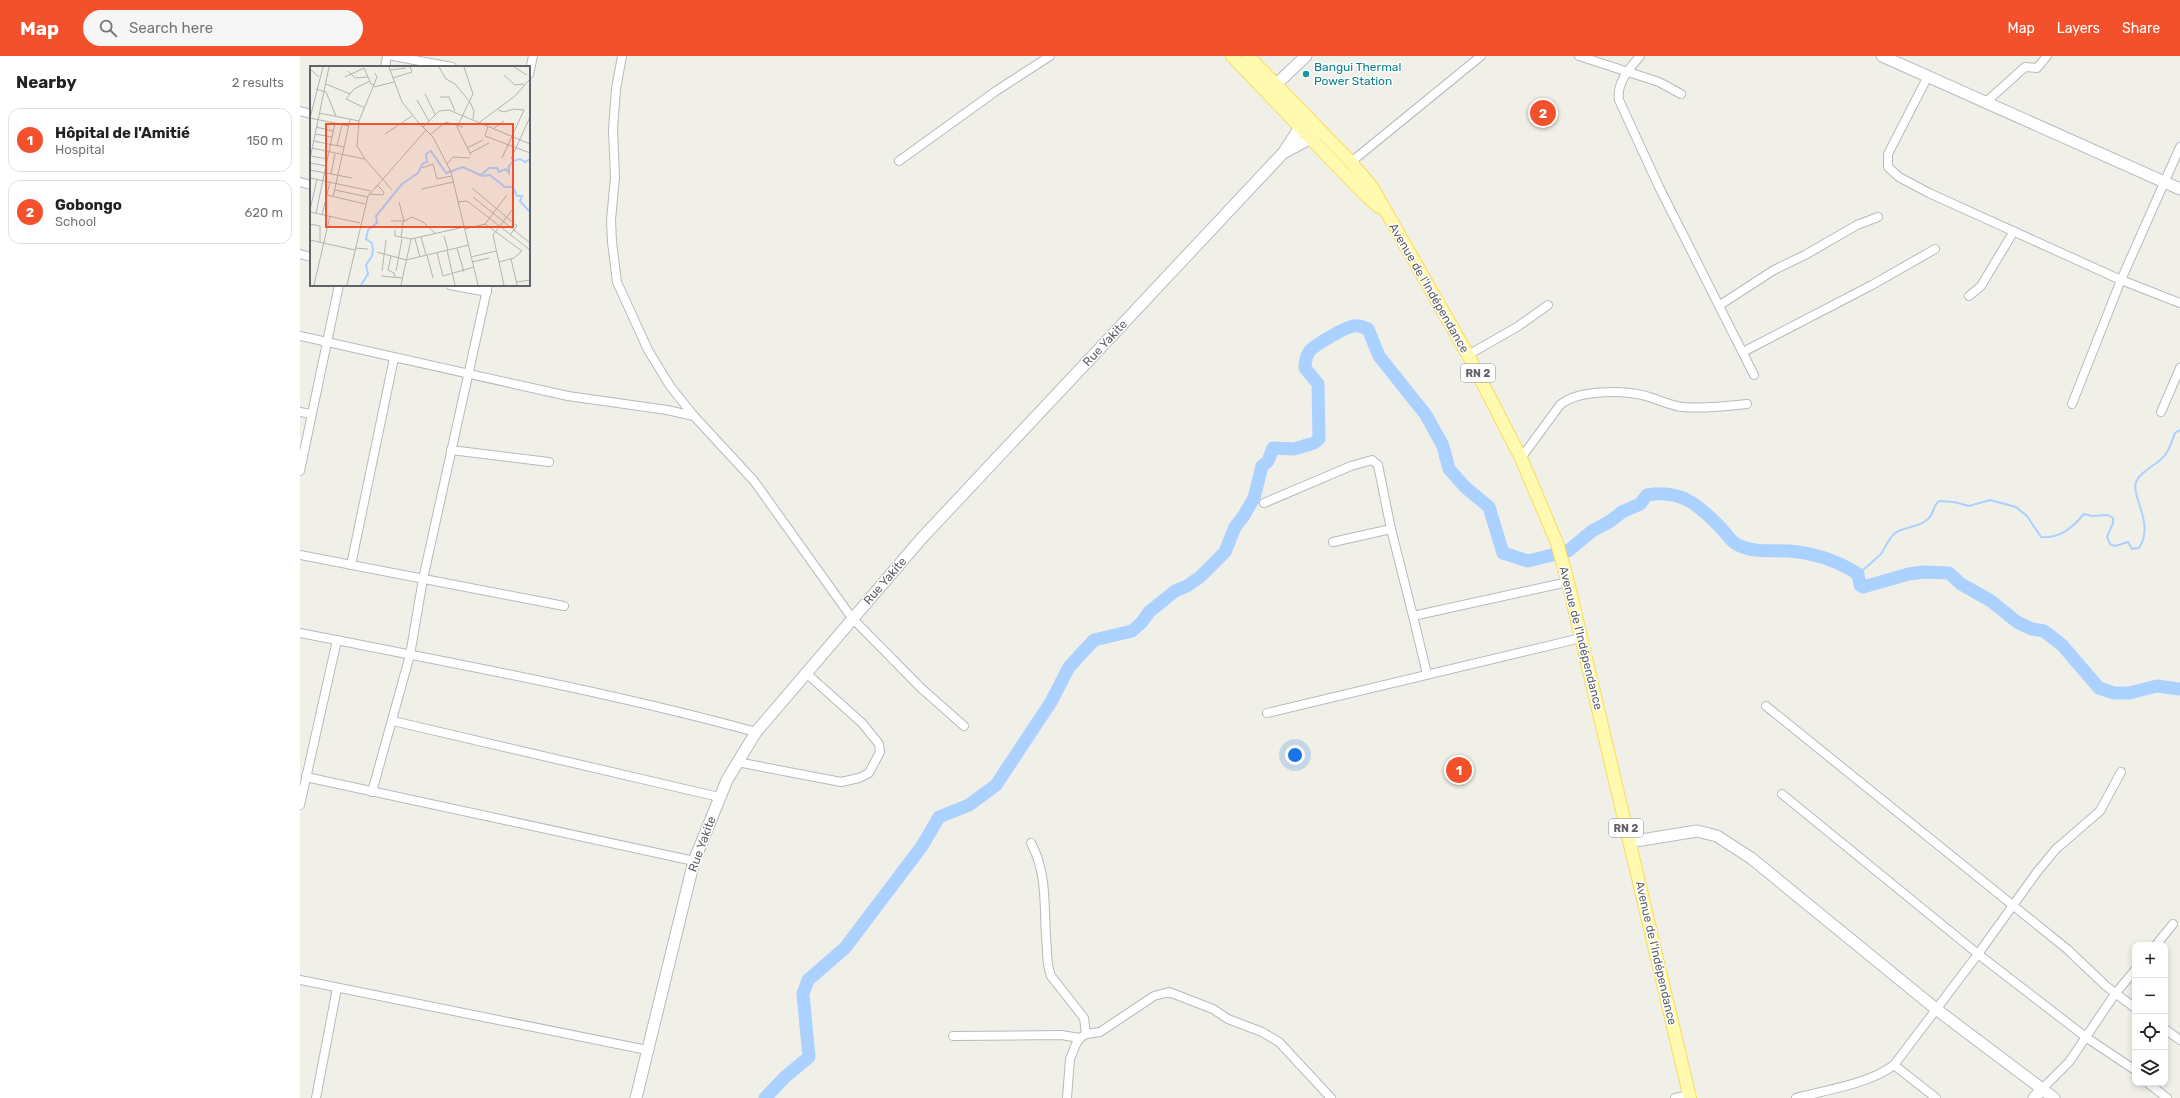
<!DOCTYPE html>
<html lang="en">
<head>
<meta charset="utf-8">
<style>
	body { margin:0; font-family:Rubik,sans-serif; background:#f6f6f6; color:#222 }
	.controls { position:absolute; right:12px; bottom:12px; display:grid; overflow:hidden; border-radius:8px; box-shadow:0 2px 6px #0003 }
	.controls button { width:36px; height:36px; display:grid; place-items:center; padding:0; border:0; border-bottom:1px solid #e0e0e0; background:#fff; color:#222; font:20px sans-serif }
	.you { position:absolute; left:995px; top:699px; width:14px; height:14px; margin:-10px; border:3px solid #fff; border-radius:50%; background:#1a73e8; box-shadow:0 0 0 6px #1a73e833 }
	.badge { display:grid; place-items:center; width:26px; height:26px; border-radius:50%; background:#f3502c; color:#fff; font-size:13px; font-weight:700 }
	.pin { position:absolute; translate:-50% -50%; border:2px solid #fff; box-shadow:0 1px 4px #0006 }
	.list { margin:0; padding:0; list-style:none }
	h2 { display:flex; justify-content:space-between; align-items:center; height:52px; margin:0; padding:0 16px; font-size:17px }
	h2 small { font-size:13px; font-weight:400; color:#767676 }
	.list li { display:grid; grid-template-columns:26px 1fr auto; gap:12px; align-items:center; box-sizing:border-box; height:64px; margin:0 8px 8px; padding:0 8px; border:1px solid #e0e0e0; border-radius:12px }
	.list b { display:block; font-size:15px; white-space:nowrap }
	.list p { margin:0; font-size:13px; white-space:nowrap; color:#767676 }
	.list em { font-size:13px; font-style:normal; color:#767676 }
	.icon { flex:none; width:22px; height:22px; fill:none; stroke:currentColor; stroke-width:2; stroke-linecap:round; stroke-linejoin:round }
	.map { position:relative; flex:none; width:1880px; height:1042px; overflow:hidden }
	header { display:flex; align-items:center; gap:24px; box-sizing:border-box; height:56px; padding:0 20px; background:#f3502c; color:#fff }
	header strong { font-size:19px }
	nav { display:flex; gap:22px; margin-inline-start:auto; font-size:14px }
	.search { width:280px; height:36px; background:#f6f6f6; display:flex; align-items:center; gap:10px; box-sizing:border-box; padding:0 14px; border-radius:22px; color:#767676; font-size:15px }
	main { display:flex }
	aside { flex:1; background:#fff }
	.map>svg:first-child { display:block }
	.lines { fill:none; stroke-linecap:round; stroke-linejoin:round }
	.stream { stroke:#aad1ff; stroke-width:2 }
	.river { stroke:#aad1ff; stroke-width:13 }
	.street-casing { stroke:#b8b9be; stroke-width:10 }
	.secondary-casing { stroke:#b9bbc1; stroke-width:13 }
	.primary-casing { stroke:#f9dd59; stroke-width:14 }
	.street { stroke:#fff; stroke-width:8 }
	.secondary { stroke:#fff; stroke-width:11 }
	.primary { stroke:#fffaaf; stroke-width:12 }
	.culture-dot { fill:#0f9aa8; stroke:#fff; stroke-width:1.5 }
	.labels { text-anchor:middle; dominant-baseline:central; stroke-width:3; stroke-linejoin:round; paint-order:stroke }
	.shield { fill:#fff; stroke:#8f9195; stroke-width:1 }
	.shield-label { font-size:11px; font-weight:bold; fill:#5f6268 }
	.culture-label { font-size:12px; fill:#0d838f; stroke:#fff; text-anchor:start }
	.street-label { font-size:12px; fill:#5f6268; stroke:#fff }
	.inset-river { fill:none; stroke:#aad1ff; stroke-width:2 }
	.inset-road { fill:none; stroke:#b3b3b1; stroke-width:1 }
	.view { fill:#f3502c; fill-opacity:0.15; stroke:#f3502c; stroke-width:2 }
	.inset-edge { fill:none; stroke:#5f6268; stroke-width:2 }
</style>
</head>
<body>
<header>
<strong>Map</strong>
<div class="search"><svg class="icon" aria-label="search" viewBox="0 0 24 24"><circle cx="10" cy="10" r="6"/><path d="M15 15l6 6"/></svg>Search here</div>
<nav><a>Map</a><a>Layers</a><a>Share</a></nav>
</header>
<main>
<aside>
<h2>Nearby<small>2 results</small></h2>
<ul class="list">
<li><span class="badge">1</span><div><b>Hôpital de l'Amitié</b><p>Hospital</p></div><em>150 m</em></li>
<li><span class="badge">2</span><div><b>Gobongo</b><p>School</p></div><em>620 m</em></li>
</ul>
</aside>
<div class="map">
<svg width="1880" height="1042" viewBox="0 0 1880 1042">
	<rect width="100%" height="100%" fill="#f1f0e8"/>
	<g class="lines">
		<path class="stream" d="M1558,518C1562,515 1578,501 1581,498C1585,492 1589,482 1595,477C1605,470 1619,472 1628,463C1634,458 1633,449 1639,445L1654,446L1669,450L1690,444L1716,451L1727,460L1741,481C1760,483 1773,471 1784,458L1792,460L1808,459L1813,462V467L1807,481L1810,488L1815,490L1828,486L1832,493L1839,492C1855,468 1831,441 1836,426C1841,414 1858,409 1865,399C1870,393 1872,384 1875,377L1880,374"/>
		<path class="river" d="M465,1042L485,1021L509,1001L503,938L508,924L545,892L622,790L639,761L669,749L696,729L751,646L769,611L794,584L832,575L842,566L849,556L875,535L887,530L900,521L925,496L935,471L943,461L954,442L962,410L968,405L973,392L994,393L1014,387L1019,383L1018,328L1005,312C1005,306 1006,301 1009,296C1014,289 1044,272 1053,270C1059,269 1063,271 1068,273L1079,300L1126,359L1143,390L1149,413L1165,431L1189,451L1203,497L1228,505L1268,495L1292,475L1309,466L1322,456L1340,448L1347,439C1381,433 1399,449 1421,472C1426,477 1431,486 1438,489C1454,497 1472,494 1489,495C1513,497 1538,505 1558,518L1560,529L1563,531L1609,518L1623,516L1649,517L1661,528L1691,545L1717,566L1732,573L1744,575L1762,589L1799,632L1814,637H1829L1857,630L1880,633"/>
		<defs>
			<g id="street">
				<polyline points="93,0 152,11"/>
				<polyline points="322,0 316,33 313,73 315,121 311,164 312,186 317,226 348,294 370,330 394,360 454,425 552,562 621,632 664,670"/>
				<polyline points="1279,0 1359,26 1381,38"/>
				<path d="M1340,0C1330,12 1316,27 1319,44L1359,131L1454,319"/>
				<polyline points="85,11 87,0"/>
				<polyline points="229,18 233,0"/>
				<polyline points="1628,20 1588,98 1588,111 1599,121 1629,137 1821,224 1880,247"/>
				<polyline points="1686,46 1725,11 1737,12 1747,0"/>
				<polyline points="0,55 11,58"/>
				<polyline points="599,105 696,35 750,0"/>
				<polyline points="1051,106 1181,0"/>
				<polyline points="0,126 11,129"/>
				<polyline points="0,198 11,201"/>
				<polyline points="150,229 187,236"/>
				<polyline points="1669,240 1681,230 1714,175"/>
				<polyline points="1420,249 1474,214 1505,199 1557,169 1578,161"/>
				<polyline points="0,280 268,340 367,354 394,360"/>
				<polyline points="1443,296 1572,229 1635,193"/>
				<polyline points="1168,299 1217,271 1248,249"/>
				<polyline points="1772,348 1821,224 1880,91"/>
				<polyline points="0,356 11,358"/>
				<polyline points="1861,356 1880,312"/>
				<polyline points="151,394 249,406"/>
				<path d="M1221,402L1260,349C1277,334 1321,334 1342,339C1356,342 1370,350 1383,351C1401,353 1429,350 1447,348"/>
				<polyline points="0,415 39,229"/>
				<polyline points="964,447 1051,410 1072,404 1078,409 1091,473 1113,560 1268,526"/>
				<polyline points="1033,486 1091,473"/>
				<polyline points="0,499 264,550"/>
				<polyline points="51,509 94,302"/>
				<polyline points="1113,560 1127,618"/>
				<path d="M0,577C152,607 306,635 456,676"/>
				<polyline points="1466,650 1767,893 1806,930 1835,952"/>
				<polyline points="967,657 1281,582"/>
				<polyline points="93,665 419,741"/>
				<polyline points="437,706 541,726 559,722 569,717 580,696 579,688 562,667 505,616"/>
				<polyline points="6,721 394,805"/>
				<polyline points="72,736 110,599 123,523 188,229"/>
				<polyline points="1482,738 1678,898 1787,982 1835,1014"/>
				<polyline points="0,749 37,584"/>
				<path d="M731,787C749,820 743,857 747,893C747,902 748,912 751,920L784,962L786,978"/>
				<polyline points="1856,889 1873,868"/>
				<polyline points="0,924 347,994"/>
				<polyline points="1865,973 1880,984"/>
				<polyline points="653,980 761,979 780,982"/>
				<polyline points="1594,1009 1636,1042"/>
				<polyline points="1848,1027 1867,1042"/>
				<polyline points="1742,1033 1769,1006 1815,938 1835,914"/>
				<polyline points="16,1042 37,932"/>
				<polyline points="767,1042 770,1003 776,988 780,982 786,978 800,976 854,940 869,936 913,953 928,963 962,976 979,986 1031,1042"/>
				<polyline points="1375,1042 1389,1039"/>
				<path d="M1496,1042C1526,1034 1569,1028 1594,1009L1678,898L1737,816L1756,793L1800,755L1821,716"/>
			</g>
			<g id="secondary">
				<polyline points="1582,0 1880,133"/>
				<polyline points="970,34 1006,0"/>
				<polyline points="985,96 1017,79"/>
				<polyline points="1329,786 1397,775 1417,780 1451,802 1636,953 1754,1042"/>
				<polyline points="336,1042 394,805 427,724 456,676 621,483 984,96 1000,71 1009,62"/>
				<polyline points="1734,1042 1742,1033"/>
			</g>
			<g id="primary">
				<polyline points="932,0 1064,138 1079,151"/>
				<polyline points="948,0 1051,106 1072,131 1168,299 1221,402 1257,487 1268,526 1390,1042"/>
			</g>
		</defs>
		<use href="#street" class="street-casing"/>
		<use href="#secondary" class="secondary-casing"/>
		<use href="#primary" class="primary-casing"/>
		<use href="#street" class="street"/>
		<use href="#secondary" class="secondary"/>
		<use href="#primary" class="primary"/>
	</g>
	<circle class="culture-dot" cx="1006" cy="18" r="4"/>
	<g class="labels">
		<g class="shield">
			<rect x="1161" y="308" width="34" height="18" rx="3"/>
			<rect x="1309" y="763" width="34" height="18" rx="3"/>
		</g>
		<g class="shield-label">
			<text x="1178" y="317">RN 2</text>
			<text x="1326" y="772">RN 2</text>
		</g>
		<g class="culture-label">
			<text x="1014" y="11">Bangui Thermal<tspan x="1014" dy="14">Power Station</tspan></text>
		</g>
		<g class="street-label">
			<text transform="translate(1129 232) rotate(60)">Avenue de l'Indépendance</text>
			<text transform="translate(805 287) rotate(-47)">Rue Yakite</text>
			<text transform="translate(585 525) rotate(-49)">Rue Yakite</text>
			<text transform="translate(1281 582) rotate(76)">Avenue de l'Indépendance</text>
			<text transform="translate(402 788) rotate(-70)">Rue Yakite</text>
			<text transform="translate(1356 897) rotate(77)">Avenue de l'Indépendance</text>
		</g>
	</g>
	<g transform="translate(10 10)">
		<rect width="220" height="220" fill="#f1f0e8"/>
		<path class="inset-river" d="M171,109L179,102H187L189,106L196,103L199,107V100L203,95L210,93L215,96L220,93M51,219L58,208L56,199L62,190L63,184L62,177L56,173L58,164L67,157L66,150L92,118L108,107L113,97L117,96L116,88L121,85L136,107L153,101L172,110L180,109L195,121H203L207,130H212L210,135L220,146"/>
		<path class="inset-road" d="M79,1L92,36L109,57M129,1L136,13L145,18L160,36L164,45L163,53M154,1L163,28L147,61L161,89M204,1L217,9M0,3L9,11M80,4L96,2M38,5L45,12L58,11M65,7L67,11L49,55L47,80L55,93L82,124M194,9L205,19L214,18M35,11L54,2L61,18L64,19M83,12L102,6L100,1M16,18L40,28M64,21L84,16M6,23L16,26L26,50M115,28L125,48M130,31H139L145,45M107,34L119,55M55,42L36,33L44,23L60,15M188,44L194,46L204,43L214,44L192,92M9,47L49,55M0,52L13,1M0,52L39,60M108,56L123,71L141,106L168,219M170,56L205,30L220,13M178,60L175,70L220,87M6,61L23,65M113,61L129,45L139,44L220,78M184,62L194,55M5,68L22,71M75,68L102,50M121,68L136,56L153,61M3,75L34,81M27,80L32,59M2,82L54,93M157,82L173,74M160,87L179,77M1,90L17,93M0,93L19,1M201,93L220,51M0,97L16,100M137,98L143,91L160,92M112,102L123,98L127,113L142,110M0,104L42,112M21,108L25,88M0,112L61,125M162,122L207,160L200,169M112,123L143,116M25,124L58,131M59,128L73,129L74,126L67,119M17,129L55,138M23,131L40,54M163,131L220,177M89,136L94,155M148,136L156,135L160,137L220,184M0,144L7,113M0,146L50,157M6,147L25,57M12,149L20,116M81,155H94M0,158L10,160V176M175,158L212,185L204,192L189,196M155,163L175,158L197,129M85,164V170L101,173M134,170L138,184M111,171L116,189M91,172L93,156L102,151L113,156L126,168M105,173L110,191M0,174L45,184M45,182L58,183M147,182L154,206M137,184L145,219M67,186L96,194L159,179M127,187L133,210L164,201M117,189L123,212M81,190L78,204L84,207L85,211M161,191L186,185M201,193L207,219M162,196L179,192M72,205L76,174M86,205L92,173M71,210L93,212M207,216L220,214M4,219L20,150M37,219L58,130L116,64M91,219L101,173L154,161M194,219L183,169L202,144"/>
		<path class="view" d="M16,58H203V161H16Z"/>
		<rect width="220" height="220" class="inset-edge"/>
	</g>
</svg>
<div class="controls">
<button>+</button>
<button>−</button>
<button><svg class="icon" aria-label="locate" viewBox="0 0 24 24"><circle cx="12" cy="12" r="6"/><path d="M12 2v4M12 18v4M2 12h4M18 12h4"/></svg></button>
<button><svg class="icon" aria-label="layers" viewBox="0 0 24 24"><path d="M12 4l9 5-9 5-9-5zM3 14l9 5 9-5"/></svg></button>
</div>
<div class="you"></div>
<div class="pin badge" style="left:1159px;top:714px">1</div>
<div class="pin badge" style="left:1243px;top:57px">2</div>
</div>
</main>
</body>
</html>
